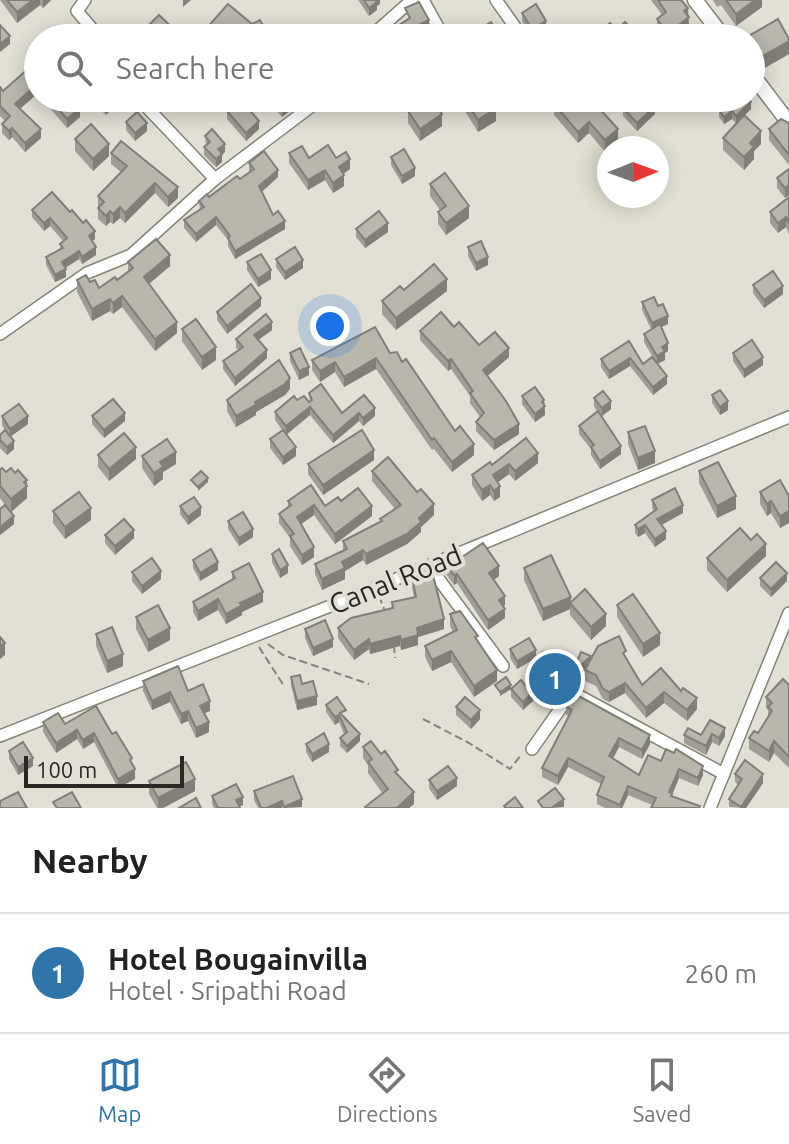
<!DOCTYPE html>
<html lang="en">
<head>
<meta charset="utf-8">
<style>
	body { margin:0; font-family:Ubuntu,sans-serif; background:#f2f2f2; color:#222 }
	.compass { position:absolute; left:597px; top:136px; width:72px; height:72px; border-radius:50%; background:#fff; box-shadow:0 4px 20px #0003; rotate:89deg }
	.scale { position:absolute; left:24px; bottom:20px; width:160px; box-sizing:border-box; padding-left:8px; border:4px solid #282723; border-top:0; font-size:22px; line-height:28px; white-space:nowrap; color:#282723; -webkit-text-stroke:6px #e2dfd4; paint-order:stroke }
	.you { position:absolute; left:330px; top:326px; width:28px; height:28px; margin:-20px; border:6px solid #fff; border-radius:50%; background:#1a73e8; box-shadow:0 0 0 12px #1a73e833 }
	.badge { display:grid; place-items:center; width:52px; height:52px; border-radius:50%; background:#3075aa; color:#fff; font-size:26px; font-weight:700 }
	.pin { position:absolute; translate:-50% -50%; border:4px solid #fff; box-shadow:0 2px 8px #0006 }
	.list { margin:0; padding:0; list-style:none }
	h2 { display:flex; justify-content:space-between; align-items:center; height:104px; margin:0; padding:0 32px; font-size:34px }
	h2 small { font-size:26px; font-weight:400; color:#767676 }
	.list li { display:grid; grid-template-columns:52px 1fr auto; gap:24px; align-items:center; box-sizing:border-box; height:120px; padding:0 32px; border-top:2px solid #e0e0e0 }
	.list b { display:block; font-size:30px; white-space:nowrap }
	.list p { margin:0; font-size:26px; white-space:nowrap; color:#767676 }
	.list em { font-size:26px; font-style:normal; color:#767676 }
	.icon { flex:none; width:44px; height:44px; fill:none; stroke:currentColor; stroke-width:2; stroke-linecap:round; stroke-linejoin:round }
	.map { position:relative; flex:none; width:789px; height:808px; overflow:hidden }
	.search { position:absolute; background:#fff; box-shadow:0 4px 20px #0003; left:24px; right:24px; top:24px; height:88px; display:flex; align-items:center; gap:20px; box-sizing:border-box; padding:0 28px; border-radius:44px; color:#767676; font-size:30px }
	.sheet { height:224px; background:#fff }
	nav { display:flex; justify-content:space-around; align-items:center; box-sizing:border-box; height:112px; border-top:2px solid #e0e0e0; background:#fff; font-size:22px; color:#767676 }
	nav a { display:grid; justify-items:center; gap:4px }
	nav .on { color:#3075aa }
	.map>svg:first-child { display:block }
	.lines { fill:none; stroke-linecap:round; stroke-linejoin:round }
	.minor-casing { stroke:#868379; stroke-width:14 }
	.major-casing { stroke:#868379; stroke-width:17 }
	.path { stroke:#85837c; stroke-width:2; stroke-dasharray:8 4; stroke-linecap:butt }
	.minor { stroke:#fff; stroke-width:11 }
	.major { stroke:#fff; stroke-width:14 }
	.wall { fill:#9f9d94 }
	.shaded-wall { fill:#827f78 }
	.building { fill:#b9b6ac; stroke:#827f78; stroke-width:2 }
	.labels { text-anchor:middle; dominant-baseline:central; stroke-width:8; stroke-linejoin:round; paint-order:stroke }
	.street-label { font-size:28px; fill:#282723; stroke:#e2dfd4 }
</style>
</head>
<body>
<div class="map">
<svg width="789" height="808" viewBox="0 0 789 808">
	<rect width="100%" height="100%" fill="#e2dfd4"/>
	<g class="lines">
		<defs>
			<g id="minor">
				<polyline points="85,0 77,11 100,38"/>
				<polyline points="423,0 444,38"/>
				<polyline points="496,0 523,38"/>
				<polyline points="369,38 412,0"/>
				<polyline points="138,98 215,179"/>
				<polyline points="0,334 87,273 131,255 215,179 317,102 319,98"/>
				<polyline points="429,566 503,666"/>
				<polyline points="0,736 343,601 789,417"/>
				<polyline points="532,749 572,692 724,774"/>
				<polyline points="710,808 789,613"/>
			</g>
			<g id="major">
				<polyline points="695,0 724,38"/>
				<polyline points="751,73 789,123"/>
			</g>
		</defs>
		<use href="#minor" class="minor-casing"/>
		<use href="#major" class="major-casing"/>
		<g class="path">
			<polyline points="379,596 384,609"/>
			<polyline points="268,644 283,655 369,684"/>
			<polyline points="394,645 395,658"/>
			<polyline points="259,647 284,686"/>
			<polyline points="423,719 469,743 510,769 521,755"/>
		</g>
		<use href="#minor" class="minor"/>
		<use href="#major" class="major"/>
	</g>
	<g class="wall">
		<polygon points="0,0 51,0 43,8 40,5 17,23"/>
		<polygon points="358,0 380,0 380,4 377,6 377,10 369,16"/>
		<polygon points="651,0 681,0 688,15 689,27 674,38 664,38 657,29 657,19 662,15"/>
		<polygon points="713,0 762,0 762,7 736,26 721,5 717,7"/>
		<polygon points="522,13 546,30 532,38 522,21"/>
		<polygon points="751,38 789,39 789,54 761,70 751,55"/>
		<polygon points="38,60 38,93 20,109 41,138 25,152 12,137 9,140 2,133 2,124 5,121 0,116 0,87 3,91"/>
		<polygon points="48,98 81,98 75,102 80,117 67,128 48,106"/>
		<polygon points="88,98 121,98 121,99 106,115"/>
		<polygon points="463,98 490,98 496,121 478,132 463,108"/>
		<polygon points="560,98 618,140 605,152 589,133 578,143 554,115 554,104"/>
		<polygon points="274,100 291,110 282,117 274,108"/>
		<polygon points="623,108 655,114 637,131 623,116"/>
		<polygon points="751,109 744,116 761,144 754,151 754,159 744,170 723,150 723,138 743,116 736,123 732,119 724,124 719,117 719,110"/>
		<polygon points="227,111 259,129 246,141 227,119"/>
		<polygon points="408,111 442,126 420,141 408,123"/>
		<polygon points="126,122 147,131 135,141 126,130"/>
		<polygon points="789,123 789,165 769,140 769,129"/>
		<polygon points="205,136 225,152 222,154 222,162 216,167 204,155 204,147 206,146"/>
		<polygon points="75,139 109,156 93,171 75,151"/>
		<polygon points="111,153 178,198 168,207 155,193 125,223 120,218 113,224 110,222 106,226 98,219 98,196 121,172 111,164"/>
		<polygon points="289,153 309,158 336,158 350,169 343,174 344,186 333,193 325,180 308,190 289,163"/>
		<polygon points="391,157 415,176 402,184 391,165"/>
		<polygon points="249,163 278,177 262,192 273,215 285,229 235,259 228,246 228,240 216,225 196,242 184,228 184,220 200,210 199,201 209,197 240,179 250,172 249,171"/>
		<polygon points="789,169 785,198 777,188 777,178"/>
		<polygon points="430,184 469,218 446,235 438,224 438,212 440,210 430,196"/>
		<polygon points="789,197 789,234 786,227 778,233 770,223 770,212"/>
		<polygon points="32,210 95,239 92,241 96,255 82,264 79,259 65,268 66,277 55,282 46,265 46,257 60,249 60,244 63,241 50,226 44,231 32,217"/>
		<polygon points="356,229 388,232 365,248 356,237"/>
		<polygon points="468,247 488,265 476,271 468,256"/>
		<polygon points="276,259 303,268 285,280 276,267"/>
		<polygon points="128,262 170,266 149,284 177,333 155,351 122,307 113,314 110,311 92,321 77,292 77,280 90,282 99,288 117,280 128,272"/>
		<polygon points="247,262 271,279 258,287 247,270"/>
		<polygon points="753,285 783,294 764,308 753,293"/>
		<polygon points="404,290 447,291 396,330 382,314 382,301"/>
		<polygon points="642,302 658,306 668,324 661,327 668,351 665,353 665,360 657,364 667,384 653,395 630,366 609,379 601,367 601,359 629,341 643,364 655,361 644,342 644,334 651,329 642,310"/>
		<polygon points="261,306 227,334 217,320 217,312"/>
		<polygon points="454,327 479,345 509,357 487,376 519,434 494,450 476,431 476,422 480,417 470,403 470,396 451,369 448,371 420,340 420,331"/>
		<polygon points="182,329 216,360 202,370 182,341"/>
		<polygon points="272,330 258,340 267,358 235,386 223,369 223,361 239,350 236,348 236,339"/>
		<polygon points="290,353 309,375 299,380 290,361"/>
		<polygon points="390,353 402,362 474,455 452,472 434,449 432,450 376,369 344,387 335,372 320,382 312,370 312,360"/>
		<polygon points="733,353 763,365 744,378 733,361"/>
		<polygon points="290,389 285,395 256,412 256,415 236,427 227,411 227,400"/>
		<polygon points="309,393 342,413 364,395 375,416 363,426 359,421 333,443 310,415 287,434 296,456 283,465 270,448 270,439 282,430 275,420 275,412 297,400 310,402"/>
		<polygon points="712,395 728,410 720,415 712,403"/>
		<polygon points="522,396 544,400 545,415 535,422 522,404"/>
		<polygon points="594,398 611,409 602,416 621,454 600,469 591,455 591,449 579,434 579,426 597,411 594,406"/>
		<polygon points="2,416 28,424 10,436 14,449 7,455 0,448 0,435 8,435 2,425"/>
		<polygon points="92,416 125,421 104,438 92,424"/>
		<polygon points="628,432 655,463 638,470 628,444"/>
		<polygon points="526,438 538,463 515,481 509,474 498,482 500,497 494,501 490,495 482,501 472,485 472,475 492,465"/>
		<polygon points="98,455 136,459 109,481 98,467"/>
		<polygon points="142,456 176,464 163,472 163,479 154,486 142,468"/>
		<polygon points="374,460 323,495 308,474 308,464"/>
		<polygon points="0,470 6,472 27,485 27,498 11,512 14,524 0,535 0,509 5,505 0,498"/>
		<polygon points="372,471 434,515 421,527 421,532 407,544 366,565 363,560 345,571 345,579 322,590 315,574 315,564 343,551 343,541 380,522 380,519 395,509 372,481"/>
		<polygon points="699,471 736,509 717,518 699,483"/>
		<polygon points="760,492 789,496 789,523 780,528 771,513 767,516 760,504"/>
		<polygon points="652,500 683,513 662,525 666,539 655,547 645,533 638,537 635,533 635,525 654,511 652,508"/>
		<polygon points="288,501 325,506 341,501 372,516 335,544 314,515 301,524 314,557 302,565 290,546 290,538 279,523 279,514 288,506"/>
		<polygon points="180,506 201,515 188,525 180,514"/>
		<polygon points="53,511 91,520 65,539 53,523"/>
		<polygon points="228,521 253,537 239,546 228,529"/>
		<polygon points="105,535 134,538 115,555 105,543"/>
		<polygon points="272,554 288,573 280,578 272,562"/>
		<polygon points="766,556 727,592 707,570 707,558"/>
		<polygon points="459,559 499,576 494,580 505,605 503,606 505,618 488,630 457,583 454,585 443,570 443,561"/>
		<polygon points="193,560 218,570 200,581 193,568"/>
		<polygon points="524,568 571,602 606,626 591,640 570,615 570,609 543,621 524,580"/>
		<polygon points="132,572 161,579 142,594 132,581"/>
		<polygon points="232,572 263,602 242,612 242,615 226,624 218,610 198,621 193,612 193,602 232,580"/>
		<polygon points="411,572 444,629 418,637 418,645 401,650 400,646 370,654 369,649 354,660 338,638 338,628 392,608 392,602 414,597 411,582"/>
		<polygon points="760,578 787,581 771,597 760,586"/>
		<polygon points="617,605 660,645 643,657 617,617"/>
		<polygon points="450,614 478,642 497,681 474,697 451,662 432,671 425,657 425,646 453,632 450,626"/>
		<polygon points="136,617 170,640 148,652 136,629"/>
		<polygon points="305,629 333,647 313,656 305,638"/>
		<polygon points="96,634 123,666 107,673 96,646"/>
		<polygon points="510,649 536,657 553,672 548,676 557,694 544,706 536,698 523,710 511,697 511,689 525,685 540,671 534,663 534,659 517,669 510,658"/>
		<polygon points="626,658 642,685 661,668 697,709 687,721 664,703 646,718 625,693 609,702 603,699 596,686 585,681 585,669 572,681 591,659"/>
		<polygon points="291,677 302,684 317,705 297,710 291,685"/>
		<polygon points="143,681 188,691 210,711 204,713 209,732 196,738 188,721 181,724 170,702 152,710 143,691"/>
		<polygon points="789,685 789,768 774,753 769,762 749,749 749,738 758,733 768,717 768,710 766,708 766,697"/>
		<polygon points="326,705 346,717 345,718 360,741 347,753 340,746 340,738 344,734 339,722 335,725 326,712"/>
		<polygon points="566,706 650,744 642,759 619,747 613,759 639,775 661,761 703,775 698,786 679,778 672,795 672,797 700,808 652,805 628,795 622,808 605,808 597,804 597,795 601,784 568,767 558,785 542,777 542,768 569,716 566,715"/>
		<polygon points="456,707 480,719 471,729 456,715"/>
		<polygon points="710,720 725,736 719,746 712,742 706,755 684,743 684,735 701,735"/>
		<polygon points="43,722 65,724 112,734 132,764 135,779 118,788 94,742 83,749 77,739 56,753 43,732"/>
		<polygon points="306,744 329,752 312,762 306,752"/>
		<polygon points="363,747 398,775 414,804 409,808 365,808 365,807 383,794 368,773 368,765 363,758"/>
		<polygon points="9,751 33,766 18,775 9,759"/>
		<polygon points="735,774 763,783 746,808 729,807 729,799 738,785 735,782"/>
		<polygon points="429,780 457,786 437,800 429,788"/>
		<polygon points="149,781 195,791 163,808 157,808 149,794"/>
		<polygon points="254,791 302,807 258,808 254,800"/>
		<polygon points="212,796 243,805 239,807 240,808 214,808 212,804"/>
	</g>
	<g class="shaded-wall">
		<polygon points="33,0 40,0 40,5 17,23 17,12"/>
		<polygon points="43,0 51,0 43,8"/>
		<polygon points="183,0 191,0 183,7"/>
		<polygon points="375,0 380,0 380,4 377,6 377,10 369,16 369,8"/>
		<polygon points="755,0 762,0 762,7 736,26 736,14"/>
		<polygon points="688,8 689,27 674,38 668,38 668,33"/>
		<polygon points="429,20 429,30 415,38 409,38 411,29"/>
		<polygon points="546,21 546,30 532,38 532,29"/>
		<polygon points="10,36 10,44 0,52 0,44"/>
		<polygon points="789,41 789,54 761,70 761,57"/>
		<polygon points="38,83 38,93 15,113 15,104"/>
		<polygon points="114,98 121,98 121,99 106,115 106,106"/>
		<polygon points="291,101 291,110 282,117 282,109"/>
		<polygon points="751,102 751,109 736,123 736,116"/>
		<polygon points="655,106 655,114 637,131 637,123"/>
		<polygon points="80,108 80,117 67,128 67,119"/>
		<polygon points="496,108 496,121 478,132 478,120"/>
		<polygon points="732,111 732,119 724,124 724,117"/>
		<polygon points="442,114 442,126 420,141 420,129"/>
		<polygon points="259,121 259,129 246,141 246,133"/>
		<polygon points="589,122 589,133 578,143 578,132"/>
		<polygon points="147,123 147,131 135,141 135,133"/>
		<polygon points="12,128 12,137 9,140 9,131"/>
		<polygon points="41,129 41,138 25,152 25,143"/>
		<polygon points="618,129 618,140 605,152 605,140"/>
		<polygon points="761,131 761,144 754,151 754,159 744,170 744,157 750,143"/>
		<polygon points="109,144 109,156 93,171 93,159"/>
		<polygon points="225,144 225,152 222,154 222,162 216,167 216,159 218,149"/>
		<polygon points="350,159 350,169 339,177 339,167"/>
		<polygon points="415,168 415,176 402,184 402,176"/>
		<polygon points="278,170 278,177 259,194 259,186"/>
		<polygon points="325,170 325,180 308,190 308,180"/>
		<polygon points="344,175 344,186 333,193 333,183"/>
		<polygon points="155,183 155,193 125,223 125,213"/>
		<polygon points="789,185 789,195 785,198 785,188"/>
		<polygon points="178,187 178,198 168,207 168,197"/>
		<polygon points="469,206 469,218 446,235 446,223"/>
		<polygon points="120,207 120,218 113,224 113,214"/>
		<polygon points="110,211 110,222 106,226 106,216"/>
		<polygon points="216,217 216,225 196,242 196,234"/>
		<polygon points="786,217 786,227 778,233 778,223"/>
		<polygon points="50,218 50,226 44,231 44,223"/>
		<polygon points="285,221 285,229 235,259 235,251"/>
		<polygon points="388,223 388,232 365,248 365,240"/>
		<polygon points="95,231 95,239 89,244 89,236"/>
		<polygon points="96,247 96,255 82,264 82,257"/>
		<polygon points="79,251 79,259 62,270 62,262"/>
		<polygon points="170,255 170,266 144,288 144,277"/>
		<polygon points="488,257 488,265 476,271 476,263"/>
		<polygon points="303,260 303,268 285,280 285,272"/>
		<polygon points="66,269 66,277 55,282 55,275"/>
		<polygon points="271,270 271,279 258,287 258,279"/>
		<polygon points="447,279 447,291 396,330 396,318"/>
		<polygon points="783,286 783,294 764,308 764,300"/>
		<polygon points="122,296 122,307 113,314 113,303"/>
		<polygon points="261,298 261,306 227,334 227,326"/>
		<polygon points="110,299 110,311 92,321 92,309"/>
		<polygon points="668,316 668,324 652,331 652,323"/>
		<polygon points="177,322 177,333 155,351 155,339"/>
		<polygon points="272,322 272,330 254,343 254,335"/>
		<polygon points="668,343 668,351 665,353 665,360 657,364 657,356 662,347"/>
		<polygon points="216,347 216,360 202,370 202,357"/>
		<polygon points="509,348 509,357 483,380 483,370"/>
		<polygon points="267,350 267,358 235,386 235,378"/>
		<polygon points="763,357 763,365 744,378 744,370"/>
		<polygon points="376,358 376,369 344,387 344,377"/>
		<polygon points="630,358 630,366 609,379 609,371"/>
		<polygon points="451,359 451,369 448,371 448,361"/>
		<polygon points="335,362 335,372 320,382 320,371"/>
		<polygon points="309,367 309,375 299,380 299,371"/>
		<polygon points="667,376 667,384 653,395 653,387"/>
		<polygon points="290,378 290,389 285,395 256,412 256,415 236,427 236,416"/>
		<polygon points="544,400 545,415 535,422 535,414 542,402"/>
		<polygon points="611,401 611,409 602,416 602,408"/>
		<polygon points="728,401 728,410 720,415 720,407"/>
		<polygon points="310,407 310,415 286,435 286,426"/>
		<polygon points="375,408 375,416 363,426 363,418"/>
		<polygon points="125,413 125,421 104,438 104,430"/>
		<polygon points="359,413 359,421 333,443 333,435"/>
		<polygon points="28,416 28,424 10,437 10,429"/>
		<polygon points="519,424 519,434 494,450 494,440"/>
		<polygon points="14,441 14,449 7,455 7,447"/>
		<polygon points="474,444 474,455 452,472 452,462"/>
		<polygon points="621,446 621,454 600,469 600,461"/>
		<polygon points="136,447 136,459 109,481 109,469"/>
		<polygon points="296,447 296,456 283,465 283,457"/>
		<polygon points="374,450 374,460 323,495 323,485"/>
		<polygon points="655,451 655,463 638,470 638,458"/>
		<polygon points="176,452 176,464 163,472 163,479 154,486 154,473 160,462"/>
		<polygon points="538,453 538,463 515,481 515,471"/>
		<polygon points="509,464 509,474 493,486 493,475"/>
		<polygon points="208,478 208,482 198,491 198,487"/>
		<polygon points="27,480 27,498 11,512 11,499"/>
		<polygon points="490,485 490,495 482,501 482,490"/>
		<polygon points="500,486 500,497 494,501 494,491"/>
		<polygon points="736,496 736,509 717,518 717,506"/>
		<polygon points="771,501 771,513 767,516 767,504"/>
		<polygon points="434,504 434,515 421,527 421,532 407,544 366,565 366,554"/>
		<polygon points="314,505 314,515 297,527 297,517"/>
		<polygon points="683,505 683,513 657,527 657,519"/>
		<polygon points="372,506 372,516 335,544 335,534"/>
		<polygon points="201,507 201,515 188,525 188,517"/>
		<polygon points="91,508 91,520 65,539 65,527"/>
		<polygon points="789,511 789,523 780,528 780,516"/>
		<polygon points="14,516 14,524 0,535 0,527"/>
		<polygon points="645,525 645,533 638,537 638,529"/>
		<polygon points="253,529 253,537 239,546 239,538"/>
		<polygon points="134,530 134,538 115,555 115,546"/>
		<polygon points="666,531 666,539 655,547 655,539"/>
		<polygon points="766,544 766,556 727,592 727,580"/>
		<polygon points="314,547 314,557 302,565 302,555"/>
		<polygon points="363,550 363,560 345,571 345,579 322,590 322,579 342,562"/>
		<polygon points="218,562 218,570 200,581 200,573"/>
		<polygon points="288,565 288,573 280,578 280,570"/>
		<polygon points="499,566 499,576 489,583 489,573"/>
		<polygon points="161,571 161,579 142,594 142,586"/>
		<polygon points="787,573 787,581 771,597 771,589"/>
		<polygon points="457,574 457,583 454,585 454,575"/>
		<polygon points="263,592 263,602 242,612 242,615 226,624 226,614 240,603"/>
		<polygon points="505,596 505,605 499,609 499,600"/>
		<polygon points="571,597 570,609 543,621 543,609"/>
		<polygon points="218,599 218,610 198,621 198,611"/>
		<polygon points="505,609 505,618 488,630 488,620"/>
		<polygon points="606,614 606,626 591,640 591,627"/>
		<polygon points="444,619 444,629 418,637 418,645 401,650 401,640 417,628"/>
		<polygon points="170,628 170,640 148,652 148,640"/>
		<polygon points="660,633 660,645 643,657 643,644"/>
		<polygon points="400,636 400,646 370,654 370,644"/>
		<polygon points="333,639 333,647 313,656 313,648"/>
		<polygon points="369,639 369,649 354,660 354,650"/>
		<polygon points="5,643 5,655 0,659 0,646"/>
		<polygon points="536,650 536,658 517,669 517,661"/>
		<polygon points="451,651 451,662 432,671 432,660"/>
		<polygon points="123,654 123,666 107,673 107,661"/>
		<polygon points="591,656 591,664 572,681 572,673"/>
		<polygon points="497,670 497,681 474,697 474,686"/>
		<polygon points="625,683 625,693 609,702 609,692"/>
		<polygon points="511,685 511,689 500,696 500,692"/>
		<polygon points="557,686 557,694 544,706 544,698"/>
		<polygon points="536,689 536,698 523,710 523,702"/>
		<polygon points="170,692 170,702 152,710 152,701"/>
		<polygon points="664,692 664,703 646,718 646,708"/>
		<polygon points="317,696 317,705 297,710 297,701"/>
		<polygon points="697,698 697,709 687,721 687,710"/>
		<polygon points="210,701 210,711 200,715 200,706"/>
		<polygon points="480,710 480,719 471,729 471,720"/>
		<polygon points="188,711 188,721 181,724 181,714"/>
		<polygon points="339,715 339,722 335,725 335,717"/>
		<polygon points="209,722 209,732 196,738 196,728"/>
		<polygon points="725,728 725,736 719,746 719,738"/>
		<polygon points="77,730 77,739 56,753 56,743"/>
		<polygon points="94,733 94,742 83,749 83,740"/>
		<polygon points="360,734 360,741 347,753 347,746"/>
		<polygon points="712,734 712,742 706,755 706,746"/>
		<polygon points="650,735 650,744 642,759 642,750"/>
		<polygon points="619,738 619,747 609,765 609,756"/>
		<polygon points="774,741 774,753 769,762 769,751"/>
		<polygon points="329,744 329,752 312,762 312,754"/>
		<polygon points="33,758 33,766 18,775 18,767"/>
		<polygon points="568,758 568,767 558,785 558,776"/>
		<polygon points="703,766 703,775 698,786 698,778"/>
		<polygon points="135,769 135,779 118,788 118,779"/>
		<polygon points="679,769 679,778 672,795 672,803 669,792"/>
		<polygon points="763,774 763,783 746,808 741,808"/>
		<polygon points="457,778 457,786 437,800 437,791"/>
		<polygon points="195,779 195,791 163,808 158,808 158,798"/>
		<polygon points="628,786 628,795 622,808 620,808"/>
		<polygon points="414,792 414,804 409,808 397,808"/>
		<polygon points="243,797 243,805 237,808 236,800"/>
		<polygon points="302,799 302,807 284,808 284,807"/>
		<polygon points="564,799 564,807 551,808"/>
		<polygon points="282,801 282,808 267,808"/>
	</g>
	<g class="building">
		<polygon points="7,0 33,0 17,12"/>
		<polygon points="364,0 375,0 377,2 369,8"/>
		<polygon points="658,0 681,0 688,8 684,11 689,17 668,33 657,19 666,12"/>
		<polygon points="726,0 755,0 736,14"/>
		<polygon points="419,2 429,20 411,29 415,35 409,38 379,38 410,18 405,8"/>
		<polygon points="228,4 252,24 260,20 270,38 198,38"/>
		<polygon points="536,4 546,21 532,29 522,13"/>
		<polygon points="159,15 176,31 169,38 136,38"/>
		<polygon points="778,19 789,39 789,41 761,57 751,43 751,38 747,37"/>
		<polygon points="491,22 501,38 470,38 468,36"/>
		<polygon points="625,22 640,38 606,38 600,31 610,23 617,30"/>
		<polygon points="0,25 10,36 0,44"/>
		<polygon points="709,27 719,38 698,38"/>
		<polygon points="76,28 81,38 57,38"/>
		<polygon points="321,32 326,38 314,38"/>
		<polygon points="38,60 38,83 15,104 41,129 25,143 12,128 9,131 2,124 10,116 0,106 0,87 3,91"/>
		<polygon points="49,98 72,98 80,108 67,119"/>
		<polygon points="97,98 114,98 106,106"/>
		<polygon points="277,98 288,98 291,101 282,109 274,100"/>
		<polygon points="427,98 432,98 442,114 420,129 408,111"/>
		<polygon points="464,98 490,98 496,108 478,120"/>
		<polygon points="560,98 590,98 618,129 605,140 589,122 578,132 554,104"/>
		<polygon points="634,98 648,98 655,106 637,123 623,108"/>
		<polygon points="732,98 748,98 751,102 736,116 732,111 724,117 719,110"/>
		<polygon points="240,99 259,121 246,133 227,111"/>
		<polygon points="137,112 147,123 135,133 126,122"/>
		<polygon points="744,115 761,131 750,143 754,147 744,157 723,138"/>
		<polygon points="781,119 789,123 789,155 769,129"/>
		<polygon points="91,124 109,144 93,159 75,139"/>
		<polygon points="212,129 225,144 218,149 222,154 216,159 204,147 210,142 205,136"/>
		<polygon points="121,141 178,187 168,197 155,183 125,213 120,207 113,214 110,211 106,216 98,208 104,202 98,196 127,166 111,153"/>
		<polygon points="328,145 336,158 346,152 350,159 339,167 344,175 333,183 325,170 308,180 289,153 302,146 309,158"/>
		<polygon points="404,149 415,168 402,176 391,157"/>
		<polygon points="264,151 278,170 259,186 273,215 278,211 285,221 235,251 228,238 230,236 216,217 196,234 184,220 204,207 199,201 207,194 209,197 237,176 240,179 254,169 249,163"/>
		<polygon points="789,169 789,185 785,188 777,178"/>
		<polygon points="445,173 469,206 446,223 438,212 446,206 430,184"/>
		<polygon points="52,192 70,212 72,210 83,223 86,220 95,231 89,236 96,247 82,257 79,251 62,262 66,269 55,275 46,257 63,248 60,244 67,238 50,218 44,223 32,210"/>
		<polygon points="789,197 789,223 786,217 778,223 770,212"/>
		<polygon points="379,211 388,223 365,240 356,229"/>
		<polygon points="156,239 170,255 144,277 177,322 155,339 122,296 113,303 110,299 92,309 77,280 86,275 90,282 95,280 99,288 115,277 117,280 133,268 128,262"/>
		<polygon points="481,241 488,257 476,263 468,247"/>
		<polygon points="295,247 303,260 285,272 276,259"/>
		<polygon points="261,254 271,270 258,279 247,262"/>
		<polygon points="434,264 447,279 396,318 382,301 400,286 404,290"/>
		<polygon points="773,271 783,286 764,300 753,285"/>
		<polygon points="251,284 261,298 227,326 217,312"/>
		<polygon points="654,297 658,306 663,304 668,316 652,323 642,302"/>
		<polygon points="441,312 454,327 459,322 479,345 495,332 509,348 483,370 506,401 519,424 494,440 476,422 484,413 470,393 473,391 451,359 448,361 420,331"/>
		<polygon points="266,314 272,322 254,335 267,350 235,378 223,361 243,347 236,339"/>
		<polygon points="196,319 216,347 202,357 182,329"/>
		<polygon points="660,324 668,343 662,347 665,351 657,356 644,334"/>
		<polygon points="375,327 390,353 397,352 402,362 406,359 455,431 460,426 474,444 452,462 434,438 432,440 376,358 344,377 335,362 320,371 312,360"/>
		<polygon points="752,340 763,357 744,370 733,353"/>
		<polygon points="629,341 643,364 652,357 667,376 653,387 630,358 609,371 601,359"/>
		<polygon points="300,348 309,367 299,371 290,353"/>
		<polygon points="279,360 290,378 285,384 255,402 256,405 236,416 227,400"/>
		<polygon points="321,384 342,413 364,395 375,408 363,418 359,413 333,435 310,407 286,426 275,412 294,396 297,400 304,396 309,402 312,400 309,393"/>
		<polygon points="535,387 544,400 542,402 545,406 535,414 522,396"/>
		<polygon points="720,390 728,401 720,407 712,395"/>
		<polygon points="603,391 611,401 602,408 594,398"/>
		<polygon points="113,399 125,413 104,430 92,416"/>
		<polygon points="19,404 28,416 10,429 2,416"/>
		<polygon points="598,411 621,446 600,461 591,447 594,445 579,426"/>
		<polygon points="645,426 655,451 638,458 628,432"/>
		<polygon points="5,430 14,441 7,447 0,440 0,435"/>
		<polygon points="283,430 296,447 283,457 270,439"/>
		<polygon points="362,430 374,450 323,485 308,464"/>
		<polygon points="124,433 136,447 109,469 98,455"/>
		<polygon points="526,438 538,453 515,471 509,464 493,475 500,486 494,491 490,485 482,490 472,475 490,462 492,465"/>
		<polygon points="167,439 176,452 160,462 163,467 154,473 142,456"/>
		<polygon points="388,457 417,492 421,489 434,504 419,518 421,522 407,534 366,554 363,550 342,562 345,568 322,579 315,564 347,549 343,541 382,521 380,519 401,505 372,471"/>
		<polygon points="718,462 736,496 717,506 699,471"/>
		<polygon points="2,468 6,472 11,468 15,473 18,470 27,480 24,482 27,486 11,499 0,486 0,470"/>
		<polygon points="201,471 208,478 198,487 191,480"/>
		<polygon points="780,480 789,496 789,511 780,516 771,501 767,504 760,492"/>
		<polygon points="311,485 325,506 338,497 341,501 358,488 372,506 335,534 314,505 297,517 314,547 302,555 290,536 294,534 279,514 291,505 288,501"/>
		<polygon points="675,488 683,505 657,519 666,531 655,539 645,525 638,529 635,525 657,509 652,500"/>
		<polygon points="79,492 91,508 65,527 53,511"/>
		<polygon points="194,497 201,507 188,517 180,506"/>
		<polygon points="5,505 14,516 0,527 0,509"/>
		<polygon points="243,512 253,529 239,538 228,521"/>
		<polygon points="124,519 134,530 115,546 105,535"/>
		<polygon points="740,528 751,540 757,534 766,544 727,580 707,558"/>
		<polygon points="483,543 499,566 489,573 505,596 499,600 505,609 488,620 457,574 454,575 443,561 456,554 459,559"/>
		<polygon points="211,549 218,562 200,573 193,560"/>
		<polygon points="279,549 288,565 280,570 272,554"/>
		<polygon points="551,555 571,597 543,609 524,568"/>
		<polygon points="152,558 161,571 142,586 132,572"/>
		<polygon points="776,562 787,573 771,589 760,578"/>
		<polygon points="249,563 263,592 240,603 242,605 226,614 218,599 198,611 193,602 235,578 232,572"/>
		<polygon points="426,566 433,575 444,619 417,628 418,635 401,640 400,636 370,644 369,639 354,650 338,628 351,618 393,608 392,602 416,597 411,572"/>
		<polygon points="585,589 606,614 591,627 570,603"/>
		<polygon points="633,594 660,633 643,644 617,605"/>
		<polygon points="158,605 170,628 148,640 136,617"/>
		<polygon points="460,611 478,636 475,637 497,670 474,686 451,651 432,660 425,646 457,630 450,614"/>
		<polygon points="325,620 333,639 313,648 305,629"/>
		<polygon points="112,627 123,654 107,661 96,634"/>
		<polygon points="619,636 626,651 623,653 642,685 661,668 681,691 683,688 697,698 687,710 664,692 646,708 625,683 609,692 603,689 596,675 585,670 598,646"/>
		<polygon points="0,637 5,643 0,646"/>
		<polygon points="529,638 536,650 517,661 510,649"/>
		<polygon points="543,652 553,668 546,673 534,658"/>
		<polygon points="581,652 591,656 572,673"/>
		<polygon points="178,666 188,691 203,684 210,701 200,706 209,722 196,728 188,711 181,714 170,692 152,701 143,681"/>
		<polygon points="543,669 557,686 544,698 536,689 523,702 511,689 521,680 525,685"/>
		<polygon points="300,675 302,684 313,681 317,696 297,701 291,677"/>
		<polygon points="506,677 511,685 500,692 495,685"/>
		<polygon points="783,679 789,685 789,757 774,741 769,751 749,738 754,731 758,733 772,711 768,707 772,703 766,697"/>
		<polygon points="575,694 650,735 642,750 619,738 609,756 639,775 648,755 661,761 666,749 674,753 676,749 703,766 698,778 679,769 669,792 672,794 671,796 700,806 699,808 651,808 656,798 628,786 620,805 597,795 604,777 568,758 558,776 542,768 572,710 566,706"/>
		<polygon points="337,697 346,710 340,713 360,734 347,746 340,738 347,732 339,715 335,717 326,705"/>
		<polygon points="465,697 480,710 471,720 456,707"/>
		<polygon points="96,706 112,734 116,732 132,758 130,760 135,769 118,779 94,733 83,740 77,730 56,743 43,722 58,713 65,724"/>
		<polygon points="710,720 725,728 719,738 712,734 706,746 684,735 688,728 701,735"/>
		<polygon points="324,733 329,744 312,754 306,744"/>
		<polygon points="371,741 381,754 385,751 398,770 395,772 414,792 397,808 366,808 365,807 388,789 368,762 372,759 363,747"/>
		<polygon points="23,742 33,758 18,767 9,751"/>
		<polygon points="745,760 763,774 741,807 729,799 742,779 735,774"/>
		<polygon points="186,762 195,779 158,798 149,781"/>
		<polygon points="448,766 457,778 437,791 429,780"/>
		<polygon points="293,776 302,799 284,807 282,801 267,808 261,808 254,791"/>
		<polygon points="236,784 243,797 236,800 240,808 218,808 212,796"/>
		<polygon points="555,788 564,799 551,808 543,808 538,801"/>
		<polygon points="18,792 27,808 0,808 0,801"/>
		<polygon points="72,792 81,808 57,808 53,802"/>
		<polygon points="515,797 523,808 506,808 504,806"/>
		<polygon points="196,798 201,808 179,808"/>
	</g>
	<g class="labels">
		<g class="street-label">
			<text transform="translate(395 579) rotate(-22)">Canal Road</text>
		</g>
	</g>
</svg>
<svg class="compass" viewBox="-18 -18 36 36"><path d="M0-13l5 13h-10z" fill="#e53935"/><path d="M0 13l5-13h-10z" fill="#767676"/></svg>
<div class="scale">100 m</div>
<div class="you"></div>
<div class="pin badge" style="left:555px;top:679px">1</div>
<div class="search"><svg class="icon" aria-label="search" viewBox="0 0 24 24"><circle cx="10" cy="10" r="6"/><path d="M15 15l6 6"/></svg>Search here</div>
</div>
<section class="sheet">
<h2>Nearby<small></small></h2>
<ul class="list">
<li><span class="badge">1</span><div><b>Hotel Bougainvilla</b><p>Hotel · Sripathi Road</p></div><em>260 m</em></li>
</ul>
</section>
<nav>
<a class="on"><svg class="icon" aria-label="map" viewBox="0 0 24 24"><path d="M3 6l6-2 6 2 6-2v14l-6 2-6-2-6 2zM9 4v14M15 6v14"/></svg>Map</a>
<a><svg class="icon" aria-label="directions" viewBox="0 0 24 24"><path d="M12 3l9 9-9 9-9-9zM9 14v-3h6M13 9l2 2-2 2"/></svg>Directions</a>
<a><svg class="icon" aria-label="saved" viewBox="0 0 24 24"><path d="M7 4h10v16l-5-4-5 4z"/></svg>Saved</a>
</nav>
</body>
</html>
